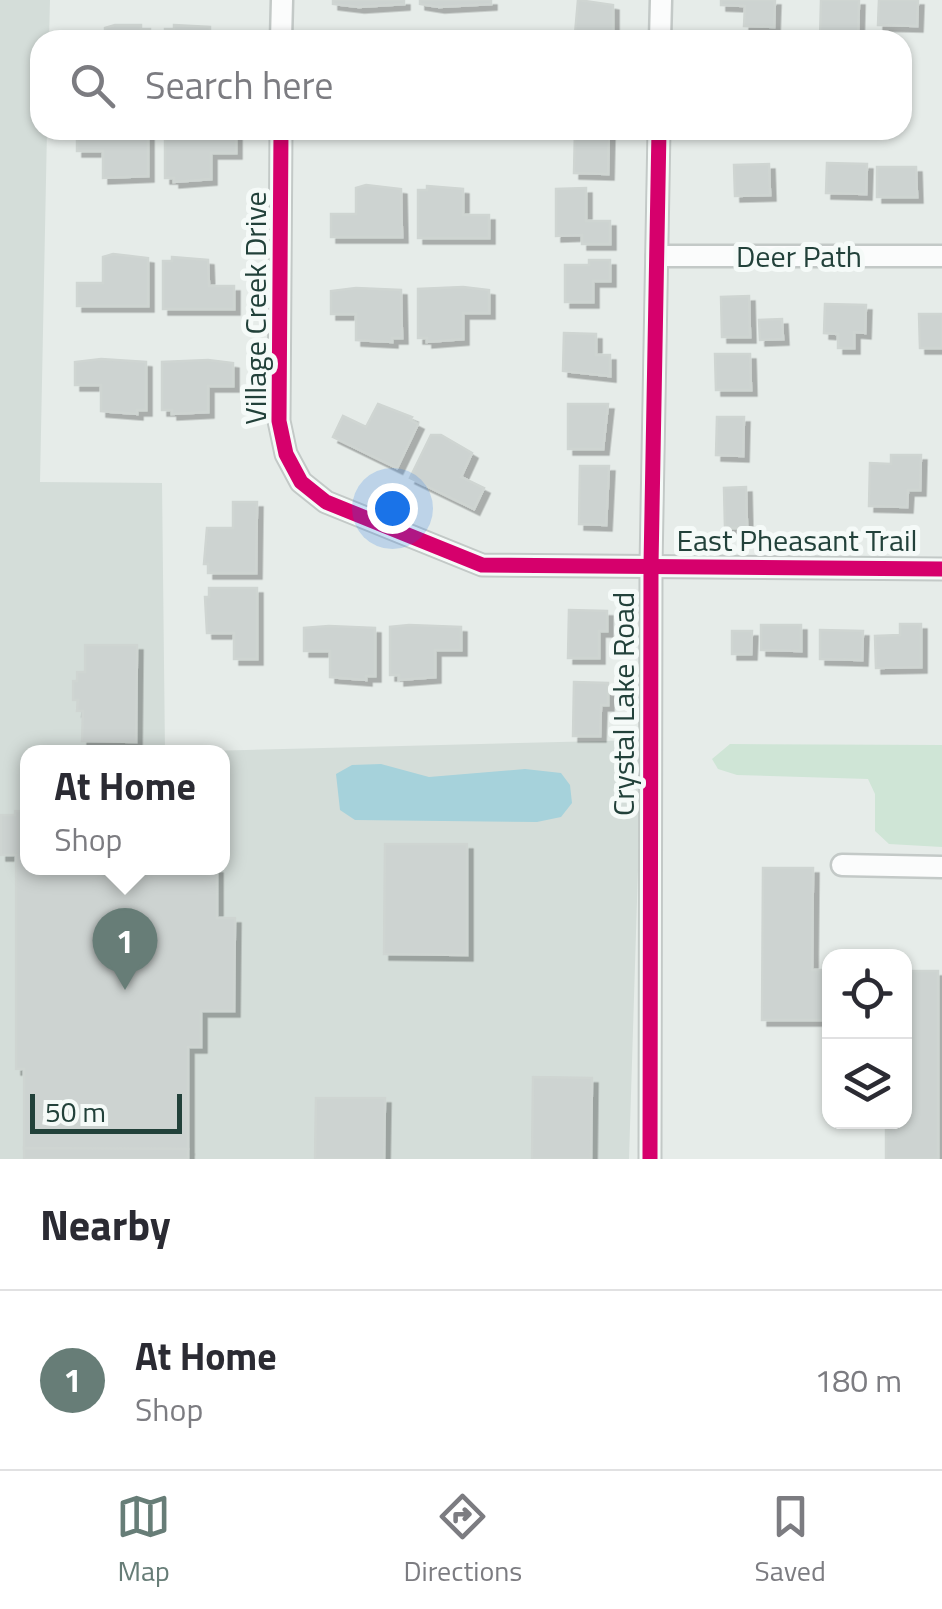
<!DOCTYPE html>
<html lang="en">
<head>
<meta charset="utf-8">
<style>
	body { margin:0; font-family:"Titillium Web",sans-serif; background:#f2f2f3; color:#2b2b33 }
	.controls { position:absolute; right:30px; bottom:30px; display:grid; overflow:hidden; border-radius:20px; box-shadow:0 2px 8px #0004 }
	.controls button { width:90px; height:90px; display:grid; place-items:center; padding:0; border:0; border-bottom:2px solid #e1e1e2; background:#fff; color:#2b2b33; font:50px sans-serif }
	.scale { position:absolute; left:30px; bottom:25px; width:152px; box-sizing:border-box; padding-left:10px; border:5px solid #22413a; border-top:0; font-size:28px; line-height:35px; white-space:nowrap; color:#22413a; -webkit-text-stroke:8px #f5faf8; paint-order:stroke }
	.you { position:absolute; left:392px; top:508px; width:35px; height:35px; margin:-25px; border:8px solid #fff; border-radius:50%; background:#1a73e8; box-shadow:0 0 0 15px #1a73e833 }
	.badge { display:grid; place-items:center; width:65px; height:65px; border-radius:50%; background:#677d77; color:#fff; font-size:32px; font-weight:700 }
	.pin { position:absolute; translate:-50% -82px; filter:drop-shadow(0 2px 5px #0008) }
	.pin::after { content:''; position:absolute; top:52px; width:35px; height:30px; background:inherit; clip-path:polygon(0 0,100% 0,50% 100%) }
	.popup { position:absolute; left:20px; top:745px; width:210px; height:130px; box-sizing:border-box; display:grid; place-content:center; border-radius:20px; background:#fff; filter:drop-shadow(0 2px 8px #0005); font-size:32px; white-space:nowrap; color:#7c7c81 }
	.popup b { font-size:38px; color:#2b2b33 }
	.popup::after { content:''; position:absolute; left:50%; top:100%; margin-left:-20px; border:20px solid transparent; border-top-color:#fff }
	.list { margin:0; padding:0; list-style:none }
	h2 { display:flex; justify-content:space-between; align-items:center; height:130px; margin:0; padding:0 40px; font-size:42px }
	h2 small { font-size:32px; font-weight:400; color:#7c7c81 }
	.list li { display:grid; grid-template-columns:65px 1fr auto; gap:30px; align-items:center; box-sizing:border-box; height:180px; padding:0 40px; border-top:2px solid #e1e1e2 }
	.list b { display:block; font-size:38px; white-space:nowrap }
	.list p { margin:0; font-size:32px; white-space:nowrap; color:#7c7c81 }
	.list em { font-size:32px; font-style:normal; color:#7c7c81 }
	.icon { flex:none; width:55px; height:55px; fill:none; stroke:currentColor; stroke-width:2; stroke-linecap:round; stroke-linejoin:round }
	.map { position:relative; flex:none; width:942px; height:1159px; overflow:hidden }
	.search { position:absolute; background:#fff; box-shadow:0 2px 8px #0004; left:30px; right:30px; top:30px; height:110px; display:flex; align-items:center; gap:25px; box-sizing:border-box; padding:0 35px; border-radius:30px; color:#7c7c81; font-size:38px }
	.sheet { height:310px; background:#fff }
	nav { display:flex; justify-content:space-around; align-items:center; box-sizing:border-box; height:140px; border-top:2px solid #e1e1e2; background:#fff; font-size:28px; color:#7c7c81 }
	nav a { display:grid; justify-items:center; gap:5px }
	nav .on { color:#677d77 }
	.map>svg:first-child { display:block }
	.built { fill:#d4ddd9; fill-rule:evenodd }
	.green { fill:#cfe5d6 }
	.water { fill:#a6d2db }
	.building { fill:#cdd3d1; stroke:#cfd5d2; stroke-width:2.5; filter:url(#shadow) }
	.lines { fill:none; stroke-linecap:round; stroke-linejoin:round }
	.minor-casing { stroke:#c3c9c7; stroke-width:25 }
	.minor { stroke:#fbfcfc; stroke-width:20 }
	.cycleway-casing { stroke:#f5faf8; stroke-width:21 }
	.cycleway { stroke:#d6006c; stroke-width:15 }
	.labels { text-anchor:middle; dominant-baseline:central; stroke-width:10; stroke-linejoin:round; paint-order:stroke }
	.street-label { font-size:30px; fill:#22413a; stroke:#f5faf8 }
</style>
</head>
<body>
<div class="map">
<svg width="942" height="1159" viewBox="0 0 942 1159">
	<defs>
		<filter id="shadow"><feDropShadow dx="5.5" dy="5.5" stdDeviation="0" flood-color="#0004"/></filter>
	</defs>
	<rect width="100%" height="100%" fill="#e6ece9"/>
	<path class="built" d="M0,0H50L49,40H40V130H47L40,482L162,483L165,752L642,740L629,1159H0ZM28,752H222V868H28Z"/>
	<polygon class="green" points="730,744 942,745 942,847 889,844 875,831 875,794 868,779 737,775 718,769 712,759"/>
	<polygon class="water" points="381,764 429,777 525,769 561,773 570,785 572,803 561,817 537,822 355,820 340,810 336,774 352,765"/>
	<g class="building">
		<polygon points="333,0 404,0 404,4 359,7 333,4"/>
		<polygon points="420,0 491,0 491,4 439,7 420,4"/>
		<polygon points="578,0 613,5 613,34 575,34"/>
		<polygon points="721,0 775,0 774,27 744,26 745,6 721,5"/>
		<polygon points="821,0 859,0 858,40 820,40"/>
		<polygon points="879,0 918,0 917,26 878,25"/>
		<polygon points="115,25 141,25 141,29 150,29 150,40 105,40 105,28"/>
		<polygon points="174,25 210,27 210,40 165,40 165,29 174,29"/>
		<polygon points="77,130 148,130 148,176 103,178 103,151 77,151"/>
		<polygon points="165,130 236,130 236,153 211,153 211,179 174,182 174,178 165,178"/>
		<polygon points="575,130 609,130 608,174 574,173"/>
		<polygon points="827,163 867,164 866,194 826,193"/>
		<polygon points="769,164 770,195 735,196 734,165"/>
		<polygon points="877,167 916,167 917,197 877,197"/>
		<polygon points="366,185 401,189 402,237 331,237 331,214 356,214 356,188"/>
		<polygon points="427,186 463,189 463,215 489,215 489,238 418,238 418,190 427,190"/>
		<polygon points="586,188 586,221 610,221 610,244 582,244 582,235 556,236 556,189"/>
		<polygon points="113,254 148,258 148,306 77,306 77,283 103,283 103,257"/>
		<polygon points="172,257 208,260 209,286 234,286 234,309 163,309 163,261 172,261"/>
		<polygon points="589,260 610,260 610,281 593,281 593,302 565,302 565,265 589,265"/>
		<polygon points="463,287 489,290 489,313 463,313 463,339 427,342 427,338 418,338 418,289"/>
		<polygon points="356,288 401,290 402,338 392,338 392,342 356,340 356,314 331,314 331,291"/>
		<polygon points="749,296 750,337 722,337 721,297"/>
		<polygon points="825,304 866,305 865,333 854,332 854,348 838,348 838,334 824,333"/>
		<polygon points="919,314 942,314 942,348 920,348"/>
		<polygon points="782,319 783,339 760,340 759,320"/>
		<polygon points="564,333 596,334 596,355 610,355 610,376 563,371"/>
		<polygon points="715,354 750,354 751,390 716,390"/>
		<polygon points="101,359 146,362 146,410 137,410 137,414 101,411 101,385 75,385 75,362"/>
		<polygon points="208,360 233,363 233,386 208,386 208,412 172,414 172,410 162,410 162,362"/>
		<polygon points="378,404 412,417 410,420 418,424 397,468 333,437 343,416 366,427"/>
		<polygon points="568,404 608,404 603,449 568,449"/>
		<polygon points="717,417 744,417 743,456 716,455"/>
		<polygon points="431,435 441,435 472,453 461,477 484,488 474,509 410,478"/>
		<polygon points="891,455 921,455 920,490 908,490 907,507 869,506 870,463 891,464"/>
		<polygon points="580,466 609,466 606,525 579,524"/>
		<polygon points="746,487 747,528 725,528 724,488"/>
		<polygon points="233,502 257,502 256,573 208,573 208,564 204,564 207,528 233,528"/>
		<polygon points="209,588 257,588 257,659 234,659 234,633 207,633 205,597 209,597"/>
		<polygon points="569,610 607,611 607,631 599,631 599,658 568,658"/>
		<polygon points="900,624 921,624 921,667 876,668 875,636 900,635"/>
		<polygon points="409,625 461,627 461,650 435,650 435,677 399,680 399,675 390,675 390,627"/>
		<polygon points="761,625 801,625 801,651 761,650"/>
		<polygon points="329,626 375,628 375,676 366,676 366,680 330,677 330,651 304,651 304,628"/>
		<polygon points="820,630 863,631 862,660 820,659"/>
		<polygon points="732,631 752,631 751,654 732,654"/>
		<polygon points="85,645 137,645 136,742 82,741 83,711 77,711 78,700 73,700 73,681 77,681 77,672 85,672"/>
		<polygon points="574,682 608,683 608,705 601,705 600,736 573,736"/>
		<polygon points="15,811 28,811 28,868 217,868 217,918 235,918 234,1011 201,1011 201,1047 188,1047 188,1149 24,1148 24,1069 16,1069 16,855 1,855 1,815 15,815"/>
		<polygon points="385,844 467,844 467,955 384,954"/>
		<polygon points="763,868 813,868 812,970 830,970 830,1020 762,1020"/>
		<polygon points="904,971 938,971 938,1159 886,1159 886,1122 904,1122"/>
		<polygon points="533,1077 592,1078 591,1159 532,1159"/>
		<polygon points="316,1098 385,1098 384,1159 315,1159"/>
		<polygon points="24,1148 188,1149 188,1159 24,1159"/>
	</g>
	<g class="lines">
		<defs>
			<g id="minor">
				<polyline points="281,40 282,0"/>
				<polyline points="660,40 661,0"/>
				<polyline points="281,130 279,421 286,454 301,482 326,502 482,565 942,569"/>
				<polyline points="657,256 942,256"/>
				<polyline points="842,865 942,867"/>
				<polyline points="650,1159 651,565 659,130"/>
			</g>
		</defs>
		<use href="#minor" class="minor-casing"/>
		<use href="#minor" class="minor"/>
		<defs>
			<g id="cycleway">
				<polyline points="281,130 279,421 286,454 301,482 326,502 482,565 942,569"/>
				<polyline points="650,1159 651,565 659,130"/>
			</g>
		</defs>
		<use href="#cycleway" class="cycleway-casing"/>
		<use href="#cycleway" class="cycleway"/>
	</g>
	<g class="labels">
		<g class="street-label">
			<text x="799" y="256">Deer Path</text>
			<text transform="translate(255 308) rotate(-90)">Village Creek Drive</text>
			<text x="797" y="540">East Pheasant Trail</text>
			<text transform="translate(623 704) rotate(-90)">Crystal Lake Road</text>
		</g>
	</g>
</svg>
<div class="controls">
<button><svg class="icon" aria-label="locate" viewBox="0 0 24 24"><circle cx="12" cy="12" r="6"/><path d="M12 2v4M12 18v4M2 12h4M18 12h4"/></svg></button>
<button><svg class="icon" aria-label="layers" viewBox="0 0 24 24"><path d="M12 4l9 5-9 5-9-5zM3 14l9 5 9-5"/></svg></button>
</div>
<div class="scale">50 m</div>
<div class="you"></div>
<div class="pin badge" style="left:125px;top:990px">1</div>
<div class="popup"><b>At Home</b>Shop</div>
<div class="search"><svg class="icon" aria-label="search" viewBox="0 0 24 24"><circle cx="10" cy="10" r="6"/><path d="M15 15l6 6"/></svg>Search here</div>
</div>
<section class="sheet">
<h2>Nearby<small></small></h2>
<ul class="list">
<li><span class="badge">1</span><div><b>At Home</b><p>Shop</p></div><em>180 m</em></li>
</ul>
</section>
<nav>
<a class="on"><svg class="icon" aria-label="map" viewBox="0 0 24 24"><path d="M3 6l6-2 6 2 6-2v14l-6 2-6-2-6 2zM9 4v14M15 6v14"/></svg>Map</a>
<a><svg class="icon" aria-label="directions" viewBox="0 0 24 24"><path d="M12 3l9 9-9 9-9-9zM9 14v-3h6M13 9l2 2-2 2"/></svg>Directions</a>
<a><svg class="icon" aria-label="saved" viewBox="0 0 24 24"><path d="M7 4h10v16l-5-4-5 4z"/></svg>Saved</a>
</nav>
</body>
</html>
